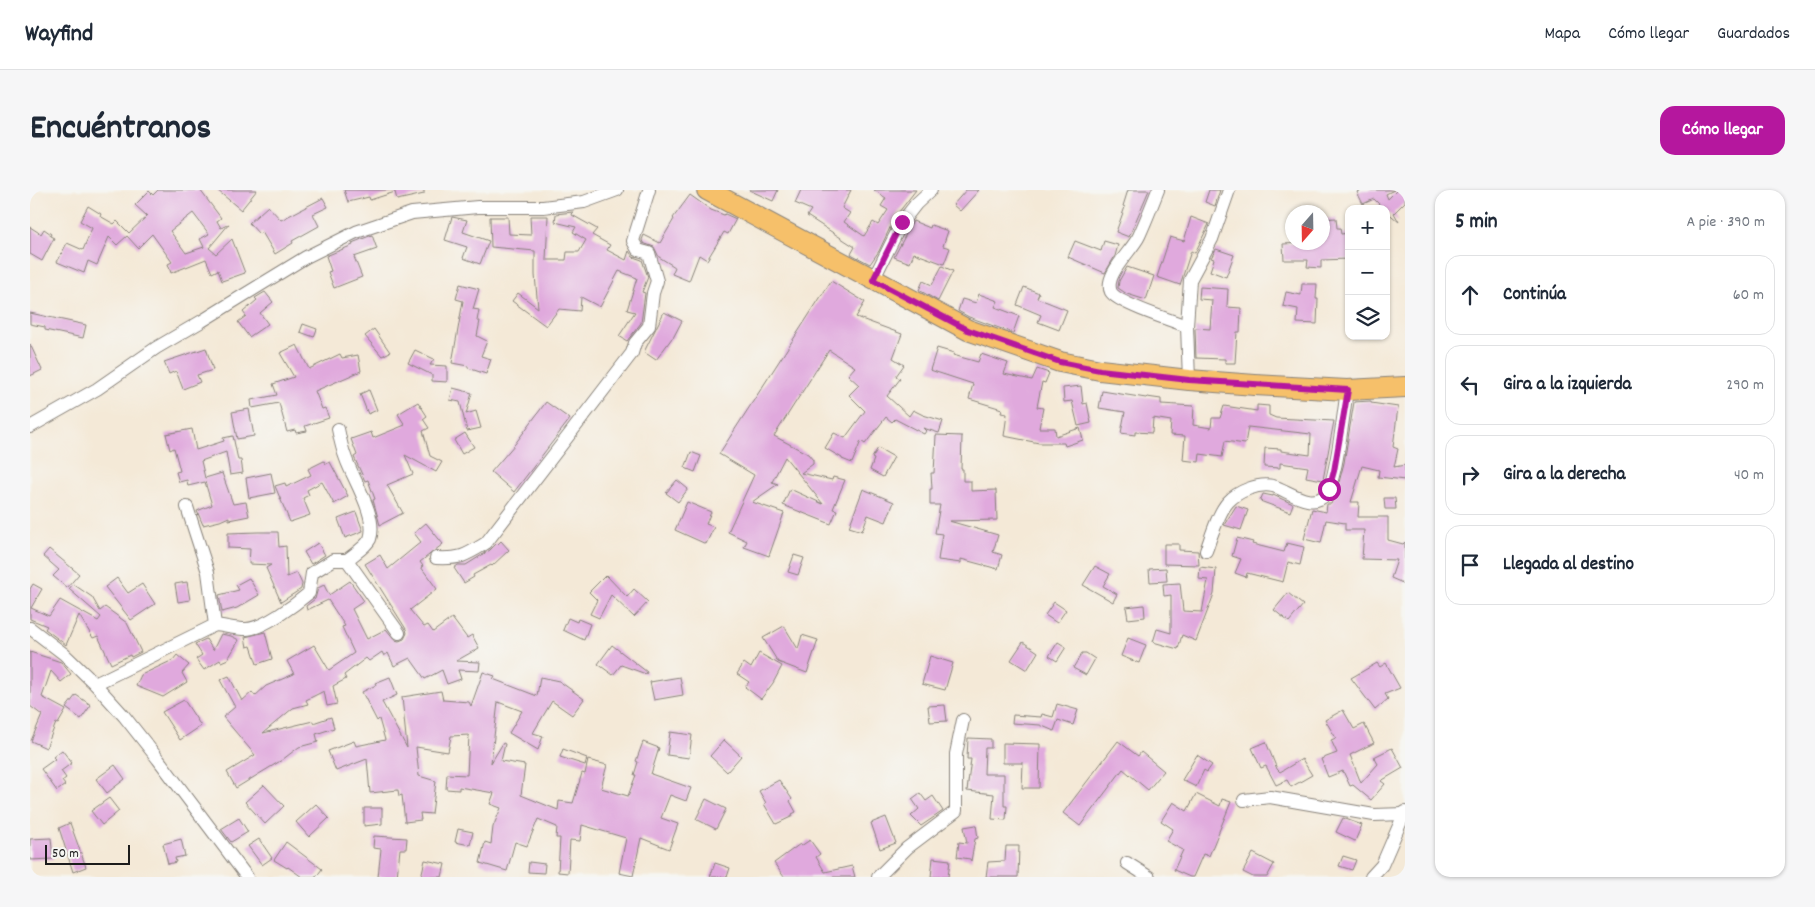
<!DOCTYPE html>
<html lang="es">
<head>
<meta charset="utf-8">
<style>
	body { margin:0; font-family:Dekko,sans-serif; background:#f6f6f7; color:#1f2937 }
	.controls { position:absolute; right:15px; top:15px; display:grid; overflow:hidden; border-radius:10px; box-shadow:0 1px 4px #0004 }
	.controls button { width:45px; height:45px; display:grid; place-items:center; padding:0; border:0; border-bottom:1px solid #e0e1e3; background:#fff; color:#1f2937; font:25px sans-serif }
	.compass { position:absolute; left:1255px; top:15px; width:45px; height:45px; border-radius:50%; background:#fff; box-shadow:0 1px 4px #0004; rotate:200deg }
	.scale { position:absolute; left:15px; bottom:12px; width:85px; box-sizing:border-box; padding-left:5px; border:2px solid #1c1c1c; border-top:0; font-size:14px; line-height:18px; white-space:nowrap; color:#1c1c1c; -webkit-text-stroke:4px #f6f6f2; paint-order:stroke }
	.stop { position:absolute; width:15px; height:15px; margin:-11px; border:4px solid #b5179e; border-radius:50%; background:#fff }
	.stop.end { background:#b5179e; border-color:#fff; box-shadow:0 1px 5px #0008 }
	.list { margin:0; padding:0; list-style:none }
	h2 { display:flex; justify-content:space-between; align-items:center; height:65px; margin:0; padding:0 20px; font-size:21px }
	h2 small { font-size:16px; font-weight:400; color:#747a83 }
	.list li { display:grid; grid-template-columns:32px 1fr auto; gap:15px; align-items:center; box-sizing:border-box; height:80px; margin:0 10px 10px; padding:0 10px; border:1px solid #e0e1e3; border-radius:15px }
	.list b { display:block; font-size:19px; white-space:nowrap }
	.list em { font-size:16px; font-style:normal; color:#747a83 }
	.icon { flex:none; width:28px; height:28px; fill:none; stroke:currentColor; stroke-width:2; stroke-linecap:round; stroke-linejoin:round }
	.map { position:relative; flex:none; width:1375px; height:687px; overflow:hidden; border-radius:15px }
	header { display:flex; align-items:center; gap:30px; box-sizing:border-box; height:70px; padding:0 25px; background:#fff; border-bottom:1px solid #e0e1e3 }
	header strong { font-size:24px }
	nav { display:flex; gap:28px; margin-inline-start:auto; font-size:18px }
	.intro { display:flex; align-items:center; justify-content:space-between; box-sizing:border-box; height:120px; padding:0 30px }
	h1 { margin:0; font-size:35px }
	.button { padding:12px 22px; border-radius:15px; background:#b5179e; color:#fff; font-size:18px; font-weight:700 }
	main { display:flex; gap:30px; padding:0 30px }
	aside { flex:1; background:#fff; border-radius:15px; box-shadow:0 1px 4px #0004 }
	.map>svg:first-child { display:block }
	.building { fill:#e0a9dd; fill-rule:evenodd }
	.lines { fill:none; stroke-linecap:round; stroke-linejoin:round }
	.minor-casing { stroke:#88827a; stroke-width:14 }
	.primary-casing { stroke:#88827a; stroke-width:22 }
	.minor { stroke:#fff; stroke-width:12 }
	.primary { stroke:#f6c06b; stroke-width:20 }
	.route { stroke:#b5179e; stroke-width:6 }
</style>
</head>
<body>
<header>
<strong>Wayfind</strong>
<nav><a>Mapa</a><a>Cómo llegar</a><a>Guardados</a></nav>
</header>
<div class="intro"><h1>Encuéntranos</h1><a class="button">Cómo llegar</a></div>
<main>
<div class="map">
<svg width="1375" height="687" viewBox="0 0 1375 687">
	<rect width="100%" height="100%" fill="#f6f6f2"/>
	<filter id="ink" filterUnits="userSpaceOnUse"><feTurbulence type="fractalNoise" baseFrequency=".02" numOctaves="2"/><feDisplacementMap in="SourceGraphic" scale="10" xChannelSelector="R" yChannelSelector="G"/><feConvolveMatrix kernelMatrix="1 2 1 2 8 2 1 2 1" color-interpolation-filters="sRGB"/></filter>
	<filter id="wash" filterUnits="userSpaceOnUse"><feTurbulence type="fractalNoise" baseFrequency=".0096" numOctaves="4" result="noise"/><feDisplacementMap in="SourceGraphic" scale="20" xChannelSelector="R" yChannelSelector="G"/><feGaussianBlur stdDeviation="1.12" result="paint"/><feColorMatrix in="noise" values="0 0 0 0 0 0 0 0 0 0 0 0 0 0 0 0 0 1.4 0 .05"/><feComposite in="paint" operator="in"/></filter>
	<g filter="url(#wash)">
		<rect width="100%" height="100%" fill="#f4e9d7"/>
		<g id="blocks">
			<g class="building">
				<path d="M128,0H170L191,28L187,31L191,38L199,34L179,58L186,64L202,49L215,83L192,91L188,80L182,83L176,69L141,83L138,74L142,72L122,44L108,58L97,46L87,55L79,47L67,75L58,71L54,83L27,72L37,53L53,60L62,38L50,31L58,16L71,24L70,26L84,34L87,31L99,43L117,26L105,15L119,1L123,5ZM163,23L179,44L170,49L174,57L156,63L140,41Z"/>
				<polygon points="187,0 227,0 211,20"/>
				<polygon points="314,0 394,0 394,4 367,10 365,2 340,10 339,7 318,12"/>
				<polygon points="719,0 748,0 743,11"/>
				<polygon points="771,0 821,0 812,18 820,23 814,32 834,46 843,32 848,35 858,20 851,16 856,8 844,0 886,0 865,27 849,61 840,74 821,64 825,57 777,26 781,20 765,13"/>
				<polygon points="936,0 949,0 930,21 923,15"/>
				<polygon points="1098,0 1119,0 1099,47 1086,42 1095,17 1093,16"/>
				<polygon points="1179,0 1190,0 1185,16 1175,12"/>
				<polygon points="1333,0 1364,0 1356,4 1358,9 1367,0 1375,0 1375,12 1364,23 1369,32 1356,21 1356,19 1354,19 1344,9 1333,14 1327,2"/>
				<polygon points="660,5 681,20 694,25 695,24 706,29 698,44 694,42 677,70 669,65 659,91 642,84 645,77 629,67 624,57 613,53 612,50 614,45 630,53 644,29 643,28"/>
				<polygon points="293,8 298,17 283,24 289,36 262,51 263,53 245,64 232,42 229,44 219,33 238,16 251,30"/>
				<polygon points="543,22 542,25 567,39 562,45 580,55 577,60 596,70 599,61 603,67 612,70 618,87 612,102 615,103 611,133 597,151 589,146 605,122 597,120 607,88 589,81 570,117 551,107 550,121 529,119 516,136 482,111 488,103 508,118 505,85 505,61 461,57 460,27 478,27 479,44 501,45 500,26 518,26 516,70 536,70 537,62 549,62 556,50 543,42 546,37 525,32 526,24"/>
				<polygon points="422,27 437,30 433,42 459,51 450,74 433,68 437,57 415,50"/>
				<polygon points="1161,27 1179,34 1165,63 1161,61 1150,95 1127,87 1140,47 1154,51"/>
				<polygon points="1306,28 1307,38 1310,38 1311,44 1319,43 1319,69 1291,70 1291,78 1277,77 1278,70 1254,70 1253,54 1292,52 1292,29"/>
				<polygon points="883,31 900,38 901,35 918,41 913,56 920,58 914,74 884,63 880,73 864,67"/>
				<polygon points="0,37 11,44 14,39 21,44 20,46 24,48 12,71 0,64"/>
				<polygon points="342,45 347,59 324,67 332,87 304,98 298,82 301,81 296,66 323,55 322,53"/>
				<polygon points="1045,51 1071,61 1074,51 1088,55 1085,66 1075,83 1038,67"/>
				<polygon points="1186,59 1204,65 1196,87 1180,81 1184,69 1181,68"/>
				<polygon points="912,76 923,81 908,111 889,100 893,91 902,95"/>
				<polygon points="1097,77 1124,86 1116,110 1097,104 1088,98 1089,91"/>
				<polygon points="801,91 835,112 826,127 872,144 863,168 874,175 866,186 870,189 857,206 879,226 883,220 893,225 913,231 909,243 893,238 896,241 894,244 865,229 862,232 856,227 835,254 831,251 822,273 812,269 812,268 795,258 804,243 815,248 835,221 819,205 829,195 818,185 825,177 799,160 744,246 778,264 783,270 783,274 771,283 802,290 803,287 815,290 803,319 807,320 801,334 753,315 760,299 793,314 755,267 742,292 748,294 722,312 754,323 739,366 714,357 717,351 698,342 724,285 689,264"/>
				<polygon points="430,94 449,99 443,119 449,120 447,131 450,131 447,146 457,151 451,166 461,169 456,184 438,178 438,176 422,173 433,111 426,109"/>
				<polygon points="1272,94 1287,94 1286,109 1288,109 1287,134 1267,133 1268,119 1253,116 1256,102 1271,105"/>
				<polygon points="994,97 1009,103 1007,108 1037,120 1029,140 1008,132 1011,125 987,115"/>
				<polygon points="1170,97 1198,99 1197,117 1211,118 1210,142 1207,142 1205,173 1195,173 1195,169 1166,168 1165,138 1180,139 1182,110 1169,109"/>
				<polygon points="235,102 243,112 230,123 238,134 219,147 208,132 216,126 213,122 227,110 225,108"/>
				<polygon points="949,104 968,111 965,117 989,126 983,143 939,127 928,121 932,109 946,113"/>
				<polygon points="634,122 652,131 643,148 642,148 626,170 614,162"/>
				<polygon points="0,123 56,135 53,148 15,140 15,137 0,134"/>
				<polygon points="273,134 287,139 284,147 270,142"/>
				<polygon points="344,139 360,162 352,166 335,146"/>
				<polygon points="0,154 12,180 0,186"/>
				<polygon points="267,155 279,179 310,164 312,168 328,165 331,181 285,201 292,219 295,218 299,228 275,236 277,241 266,243 265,240 257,242 249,213 222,218 221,210 247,205 243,194 264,187 250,163"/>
				<polygon points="176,158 183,180 167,185 170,192 153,199 146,181 139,184 134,172"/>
				<polygon points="907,158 924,163 923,165 948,172 951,164 978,173 974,184 1002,190 1007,179 1019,183 1015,193 1012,192 1007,217 1013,218 1009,238 1025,238 1026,246 1050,238 1053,250 1035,256 1034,253 1009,253 974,246 977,224 971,223 972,219 939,209 943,194 900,180"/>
				<polygon points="385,160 404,169 400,175 417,176 417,192 402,191 402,185 378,173"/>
				<polygon points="1051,196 1053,214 1057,213 1061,233 1048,236 1042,211 1034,212 1033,198"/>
				<polygon points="423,198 442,203 436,224 446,221 451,238 437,241 430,212 420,210"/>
				<polygon points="339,200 347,220 338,224 330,204"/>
				<polygon points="1072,201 1116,208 1117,207 1131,209 1131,214 1164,216 1163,235 1181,238 1182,228 1190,228 1194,216 1227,221 1227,215 1239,216 1239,225 1246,228 1304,231 1293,290 1276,287 1278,277 1250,273 1250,278 1234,277 1235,258 1251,259 1251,261 1280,265 1281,244 1218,237 1215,254 1195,251 1192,267 1170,264 1169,272 1153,270 1155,246 1140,245 1141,231 1123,228 1122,243 1105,242 1105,245 1091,243 1095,222 1069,218"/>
				<polygon points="1341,211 1341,213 1368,217 1363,257 1368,259 1364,277 1375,275 1375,290 1348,287 1349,280 1332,276 1321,312 1329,312 1328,327 1358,327 1358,350 1373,354 1375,352 1375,394 1361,388 1367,370 1332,369 1334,340 1315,340 1315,333 1296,330 1291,353 1274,349 1282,319 1296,322 1297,314 1301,314 1307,300 1314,273 1324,212"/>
				<polygon points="388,212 397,226 393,229 399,238 393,241 400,266 412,272 406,282 375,265 383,284 357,295 373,323 350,335 343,310 345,309 338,290 335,291 324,267 327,265 321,249 341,242 343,248 375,235 368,224"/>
				<polygon points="516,212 540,229 484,302 461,282 485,254"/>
				<polygon points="219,219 224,246 207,249 202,222"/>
				<polygon points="162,239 166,260 194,251 193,248 203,246 208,270 211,270 213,283 200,285 196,262 171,271 175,288 192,283 203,314 216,312 219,326 199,330 199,327 190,331 173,335 167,321 182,315 175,292 158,296 157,290 149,292 146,282 150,281 144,258 140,260 136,244"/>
				<polygon points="435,243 444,257 432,264 424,250"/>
				<polygon points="906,245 932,246 931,279 933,279 933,291 941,291 941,301 966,300 967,330 919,331 968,345 963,362 972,365 968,379 931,369 931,373 908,370 912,344 905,343 910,315 900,315 900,299 902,299 901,283 904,283"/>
				<polygon points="848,258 864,267 853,287 840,280 844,269 842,268"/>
				<polygon points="661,262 671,266 665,282 655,278"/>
				<polygon points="294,271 296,274 300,272 318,306 304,314 292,292 277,300 279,305 273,308 280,325 260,332 245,296 255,293 256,297 281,285 278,279"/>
				<polygon points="241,283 245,303 219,308 216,288"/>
				<polygon points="647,290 658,299 648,312 636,303"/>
				<polygon points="833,299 864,312 856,332 838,325 832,341 819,337"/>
				<polygon points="1233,304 1243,306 1243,305 1263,314 1260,322 1230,311"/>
				<polygon points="1354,308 1365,308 1366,319 1355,319"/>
				<polygon points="657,312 681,322 676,334 684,337 676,354 645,340"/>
				<polygon points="1206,316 1218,320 1211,340 1194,335"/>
				<polygon points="326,322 333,341 315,348 308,329"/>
				<polygon points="396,333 413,354 390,372 393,376 391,377 407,399 380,420 394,437 398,435 403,442 422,428 437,448 442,445 449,458 426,471 450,472 449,481 428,480 431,489 417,494 412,480 395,489 380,468 364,476 358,463 354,466 352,462 339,471 336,468 314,485 316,489 303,496 307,514 297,516 294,501 276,510 278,514 263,518 233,543 283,531 283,533 301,527 304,538 286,544 288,552 269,557 252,570 206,598 197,582 225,565 193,527 205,517 190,490 199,486 212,511 222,502 225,506 236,496 264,484 257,471 284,455 299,480 324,463 312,437 315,436 298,410 277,420 276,416 285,409 288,398 294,395 299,405 320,391 334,411 322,419 337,449 356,439 365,450 369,451 374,449 377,443 376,439 335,374 350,365 358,379 391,352 384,343"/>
				<polygon points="228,342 248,342 249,357 256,356 257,387 267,383 272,394 271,399 251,412 236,378 241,375 219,374 220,359 198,358 198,343"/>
				<polygon points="1207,348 1223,352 1222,354 1254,362 1257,353 1274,357 1270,375 1258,372 1253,392 1217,383 1216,387 1205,383 1211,369 1202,366"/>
				<polygon points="471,351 479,360 462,376 461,375 443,385 444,387 434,393 424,378 428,375 436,375 460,360 467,353 468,354"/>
				<polygon points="288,353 295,365 281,374 274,362"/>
				<polygon points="1134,354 1149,354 1149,360 1168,361 1169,375 1134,374"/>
				<polygon points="19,359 49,384 37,398 23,386 29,380 13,366"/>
				<polygon points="764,365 774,368 768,385 758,382"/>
				<polygon points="1065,376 1080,384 1073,396 1087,404 1083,412 1053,395"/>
				<polygon points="1170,377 1186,379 1184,404 1166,451 1152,445 1148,459 1123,452 1127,439 1141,443 1141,405 1134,406 1133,394 1150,393 1153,421 1172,422 1178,390 1169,389"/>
				<polygon points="1136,378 1137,391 1120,392 1119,379"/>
				<polygon points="576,385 597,407 604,399 618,412 604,427 581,405 569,428 560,424 567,410 559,402"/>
				<polygon points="87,388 98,403 112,394 125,414 101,430 75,397"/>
				<polygon points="219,388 229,405 207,418 192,422 189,405 209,400 206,395"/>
				<polygon points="157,392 160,410 148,412 145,394"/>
				<polygon points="3,394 12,399 1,418 19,426 30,410 68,431 71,427 39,399 43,394 62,407 70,421 75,417 97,433 111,462 101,467 100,465 81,474 68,446 63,448 49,425 36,455 15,439 17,436 0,429 0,399"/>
				<polygon points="1258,403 1273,415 1259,432 1244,420"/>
				<polygon points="1024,412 1036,420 1027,433 1015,425"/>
				<polygon points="1114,415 1115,427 1098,429 1096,417"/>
				<polygon points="538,428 547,432 548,429 560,434 554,450 533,440"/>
				<polygon points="754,436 768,459 772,445 788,450 777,483 748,472 733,448"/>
				<polygon points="235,442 242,469 227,474 221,456 217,457 215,447"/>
				<polygon points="191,444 201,446 209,450 198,469 191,472 190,470 174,480 166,469 172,465 165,454 176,449 183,460"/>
				<polygon points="1098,448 1116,455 1109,473 1091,466"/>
				<polygon points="993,452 1008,462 997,480 981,470"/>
				<polygon points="1028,452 1036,457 1027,471 1019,466"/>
				<polygon points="582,455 617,482 616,484 591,475 583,485 568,474"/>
				<polygon points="0,462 31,472 41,484 31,492 21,481 12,507 36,520 28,534 26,533 16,558 1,551 12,525 0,516"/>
				<polygon points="729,463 752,476 743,493 731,509 715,497 719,492 707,484 714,473 721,478"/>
				<polygon points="1052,463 1056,463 1065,469 1056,485 1043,478"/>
				<polygon points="147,465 159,475 152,483 157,492 133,507 106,496 111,485 143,470"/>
				<polygon points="900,466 923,473 915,500 892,494"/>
				<polygon points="1347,473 1350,477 1356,473 1370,498 1355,504 1358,509 1345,520 1321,488"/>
				<polygon points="453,482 465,486 463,489 507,506 510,487 529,491 554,509 542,525 522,511 503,543 513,546 508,560 479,543 492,521 468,512 461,573 473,553 475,554 471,571 495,575 491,605 528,620 529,611 543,613 552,583 555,584 558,570 577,575 571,598 598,606 606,585 604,585 608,572 606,571 613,552 629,558 621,584 661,598 656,611 640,605 631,628 648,634 639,659 611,648 603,686 589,683 596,648 552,635 550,651 540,650 538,683 528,682 530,648 526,648 527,637 508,629 497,656 485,652 477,681 450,673 455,652 461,654 463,637 471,618 460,614 464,603 429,597 429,600 416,599 417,584 437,585 439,545 421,546 418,562 386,557 389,586 406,591 402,624 390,623 391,630 375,632 372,605 369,606 368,600 340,603 337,569 306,581 298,561 324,551 326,556 355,550 349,529 347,531 332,502 346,495 345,493 360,487 367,505 352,512 377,558 372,507 411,501 413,510 439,512 441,516"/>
				<polygon points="650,487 653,505 624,510 620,492"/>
				<polygon points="46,505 61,515 51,529 36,518"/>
				<polygon points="154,510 171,536 150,550 132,522"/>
				<polygon points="1027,514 1048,520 1043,535 1028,530 1024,541 1010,535 982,533 983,525 1011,527 1012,524 1023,527"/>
				<polygon points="915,515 917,531 900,532 898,516"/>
				<polygon points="1313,520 1324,539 1334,534 1344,553 1320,565 1331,593 1348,574 1344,567 1362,558 1373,578 1351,591 1355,594 1341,610 1323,595 1320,596 1313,581 1298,587 1291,569 1307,563 1301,550 1306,548 1295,530"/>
				<polygon points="640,542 662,545 659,568 637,565"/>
				<polygon points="938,548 961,549 961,558 955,558 954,584 974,584 974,616 977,616 976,630 962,629 964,604 937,601 941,569 937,569"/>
				<polygon points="694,550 711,566 697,582 680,566"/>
				<polygon points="1088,551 1108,566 1111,562 1134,581 1118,600 1093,579 1050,636 1033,623"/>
				<polygon points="1236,552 1247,579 1250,582 1272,569 1282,585 1261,597 1257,590 1246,595 1236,576 1231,578 1222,558"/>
				<polygon points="973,553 1010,554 1009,598 992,598 993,573 973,573"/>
				<polygon points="533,559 557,568 555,575 530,567"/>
				<polygon points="32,560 42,573 31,581 36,588 32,591 35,595 27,601 11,579 25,569 23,567"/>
				<polygon points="1167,565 1182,575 1177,582 1174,580 1166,597 1152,590"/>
				<polygon points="85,575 95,589 77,603 66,589"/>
				<polygon points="749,590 762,609 760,611 766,622 762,624 763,626 746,634 734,614 736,613 729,601"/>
				<polygon points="234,595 254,616 235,634 215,612"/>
				<polygon points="890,603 896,611 903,606 913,621 891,636 881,626 889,619 882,609"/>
				<polygon points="1166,604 1190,616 1192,609 1201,612 1179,666 1173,664 1163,687 1160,687 1144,680 1153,660 1136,651 1143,639 1131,631 1143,612 1157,621"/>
				<polygon points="79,608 89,621 72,635 61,621"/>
				<polygon points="676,609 696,619 686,639 666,629"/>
				<polygon points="286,614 299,628 279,647 266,632"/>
				<polygon points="334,618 352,618 352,634 334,636"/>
				<polygon points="856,627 866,653 850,659 841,633"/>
				<polygon points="209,628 218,642 201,652 191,639"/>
				<polygon points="1313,628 1332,635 1325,651 1306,642"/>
				<polygon points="40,633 56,677 43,682 29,638"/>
				<polygon points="946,635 948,648 945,649 941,671 940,669 927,667 929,652 937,653 934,637"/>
				<polygon points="428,639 443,642 440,655 425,652"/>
				<polygon points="344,646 377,648 376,659 370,659 367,687 348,687 351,659 343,658"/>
				<polygon points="21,648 23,669 0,670 0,649"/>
				<polygon points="151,649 155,666 145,668 146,672 138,674 133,654"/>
				<polygon points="229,649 242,668 232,675 218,656"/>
				<polygon points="780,650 790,664 786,667 795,682 822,676 825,687 754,687 744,673 770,654 771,656"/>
				<polygon points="256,652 292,679 286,687 272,687 258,677 257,678 244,670"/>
				<polygon points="976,656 989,656 988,687 956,687 958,672 975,671"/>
				<polygon points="1223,663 1244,674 1237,687 1223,687 1213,682"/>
				<polygon points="1313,666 1326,670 1322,680 1309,676"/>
				<polygon points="903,668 920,670 918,687 901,687"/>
				<polygon points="395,670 415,674 412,687 391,687"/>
				<polygon points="499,672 515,674 514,683 498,682"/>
				<polygon points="685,673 700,678 697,687 680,687"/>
			</g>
		</g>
	</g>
	<g filter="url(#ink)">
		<use href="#blocks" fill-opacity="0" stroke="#88827a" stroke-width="1"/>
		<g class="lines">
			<defs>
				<g id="minor">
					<path d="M1128,0C1122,15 1116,31 1109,46C1102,61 1073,85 1081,102C1087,113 1143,131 1157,136"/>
					<polyline points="843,90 872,32 886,14 901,0"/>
					<polyline points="1159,190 1157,136 1160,90 1182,49 1199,0"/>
					<polyline points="0,237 67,199 126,158 172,131 214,105 276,67 326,42 382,23 448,17 513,17 554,12 587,0"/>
					<path d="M308,239C310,249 312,259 316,269C323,289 348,327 340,349C336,357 324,364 317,370"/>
					<path d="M1176,361C1181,347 1188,323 1198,312C1208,301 1228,293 1243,296C1258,300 1282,321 1296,304C1306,293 1314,219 1317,200"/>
					<path d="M406,368C431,369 435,366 456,353L602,163L605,153L619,136L623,103L627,91L619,63L608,60L603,51L619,0"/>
					<path d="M185,435C195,436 206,439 216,439C233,439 266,414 279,403L282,383L303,370H317L369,443"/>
					<polyline points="0,438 34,464 65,494 94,526 128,569 217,687"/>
					<polyline points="65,494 185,435 178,382 157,317"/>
					<polyline points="1214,610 1240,607 1344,625 1374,624"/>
					<polyline points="1097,673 1119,687"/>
					<polyline points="848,687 877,658 926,621 926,564 933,530"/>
					<polyline points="1341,687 1352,675 1375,622"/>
				</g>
				<polyline id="primary" points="677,0 938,140 1030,172 1070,180 1159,190 1225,195 1317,200 1375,197"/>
			</defs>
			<use href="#minor" class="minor-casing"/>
			<use href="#primary" class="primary-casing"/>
			<use href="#minor" class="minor"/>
			<use href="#primary" class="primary"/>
		</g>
	</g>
	<g class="lines" filter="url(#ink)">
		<polyline class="route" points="872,32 843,90 938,140 1030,172 1070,180 1159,190 1318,200 1304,281 1299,299"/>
	</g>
</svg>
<div class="controls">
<button>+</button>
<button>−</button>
<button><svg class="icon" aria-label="layers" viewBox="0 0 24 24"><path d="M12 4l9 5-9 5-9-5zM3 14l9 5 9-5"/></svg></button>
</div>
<svg class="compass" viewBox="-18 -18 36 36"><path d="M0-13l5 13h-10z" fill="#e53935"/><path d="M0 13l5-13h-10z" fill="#747a83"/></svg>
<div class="scale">50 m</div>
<div class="stop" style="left:1299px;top:299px"></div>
<div class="stop end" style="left:872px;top:32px"></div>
</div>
<aside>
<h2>5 min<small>A pie · 390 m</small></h2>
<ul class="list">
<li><svg class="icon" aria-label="ahead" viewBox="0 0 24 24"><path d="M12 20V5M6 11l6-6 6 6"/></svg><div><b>Continúa</b></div><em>60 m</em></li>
<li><svg class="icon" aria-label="left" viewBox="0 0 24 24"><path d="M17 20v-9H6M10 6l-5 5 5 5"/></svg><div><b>Gira a la izquierda</b></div><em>290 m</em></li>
<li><svg class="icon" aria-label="right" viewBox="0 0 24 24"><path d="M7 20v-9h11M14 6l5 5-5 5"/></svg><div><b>Gira a la derecha</b></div><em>40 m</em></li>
<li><svg class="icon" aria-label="arrive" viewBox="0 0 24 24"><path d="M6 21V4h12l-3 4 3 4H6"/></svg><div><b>Llegada al destino</b></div></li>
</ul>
</aside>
</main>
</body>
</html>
